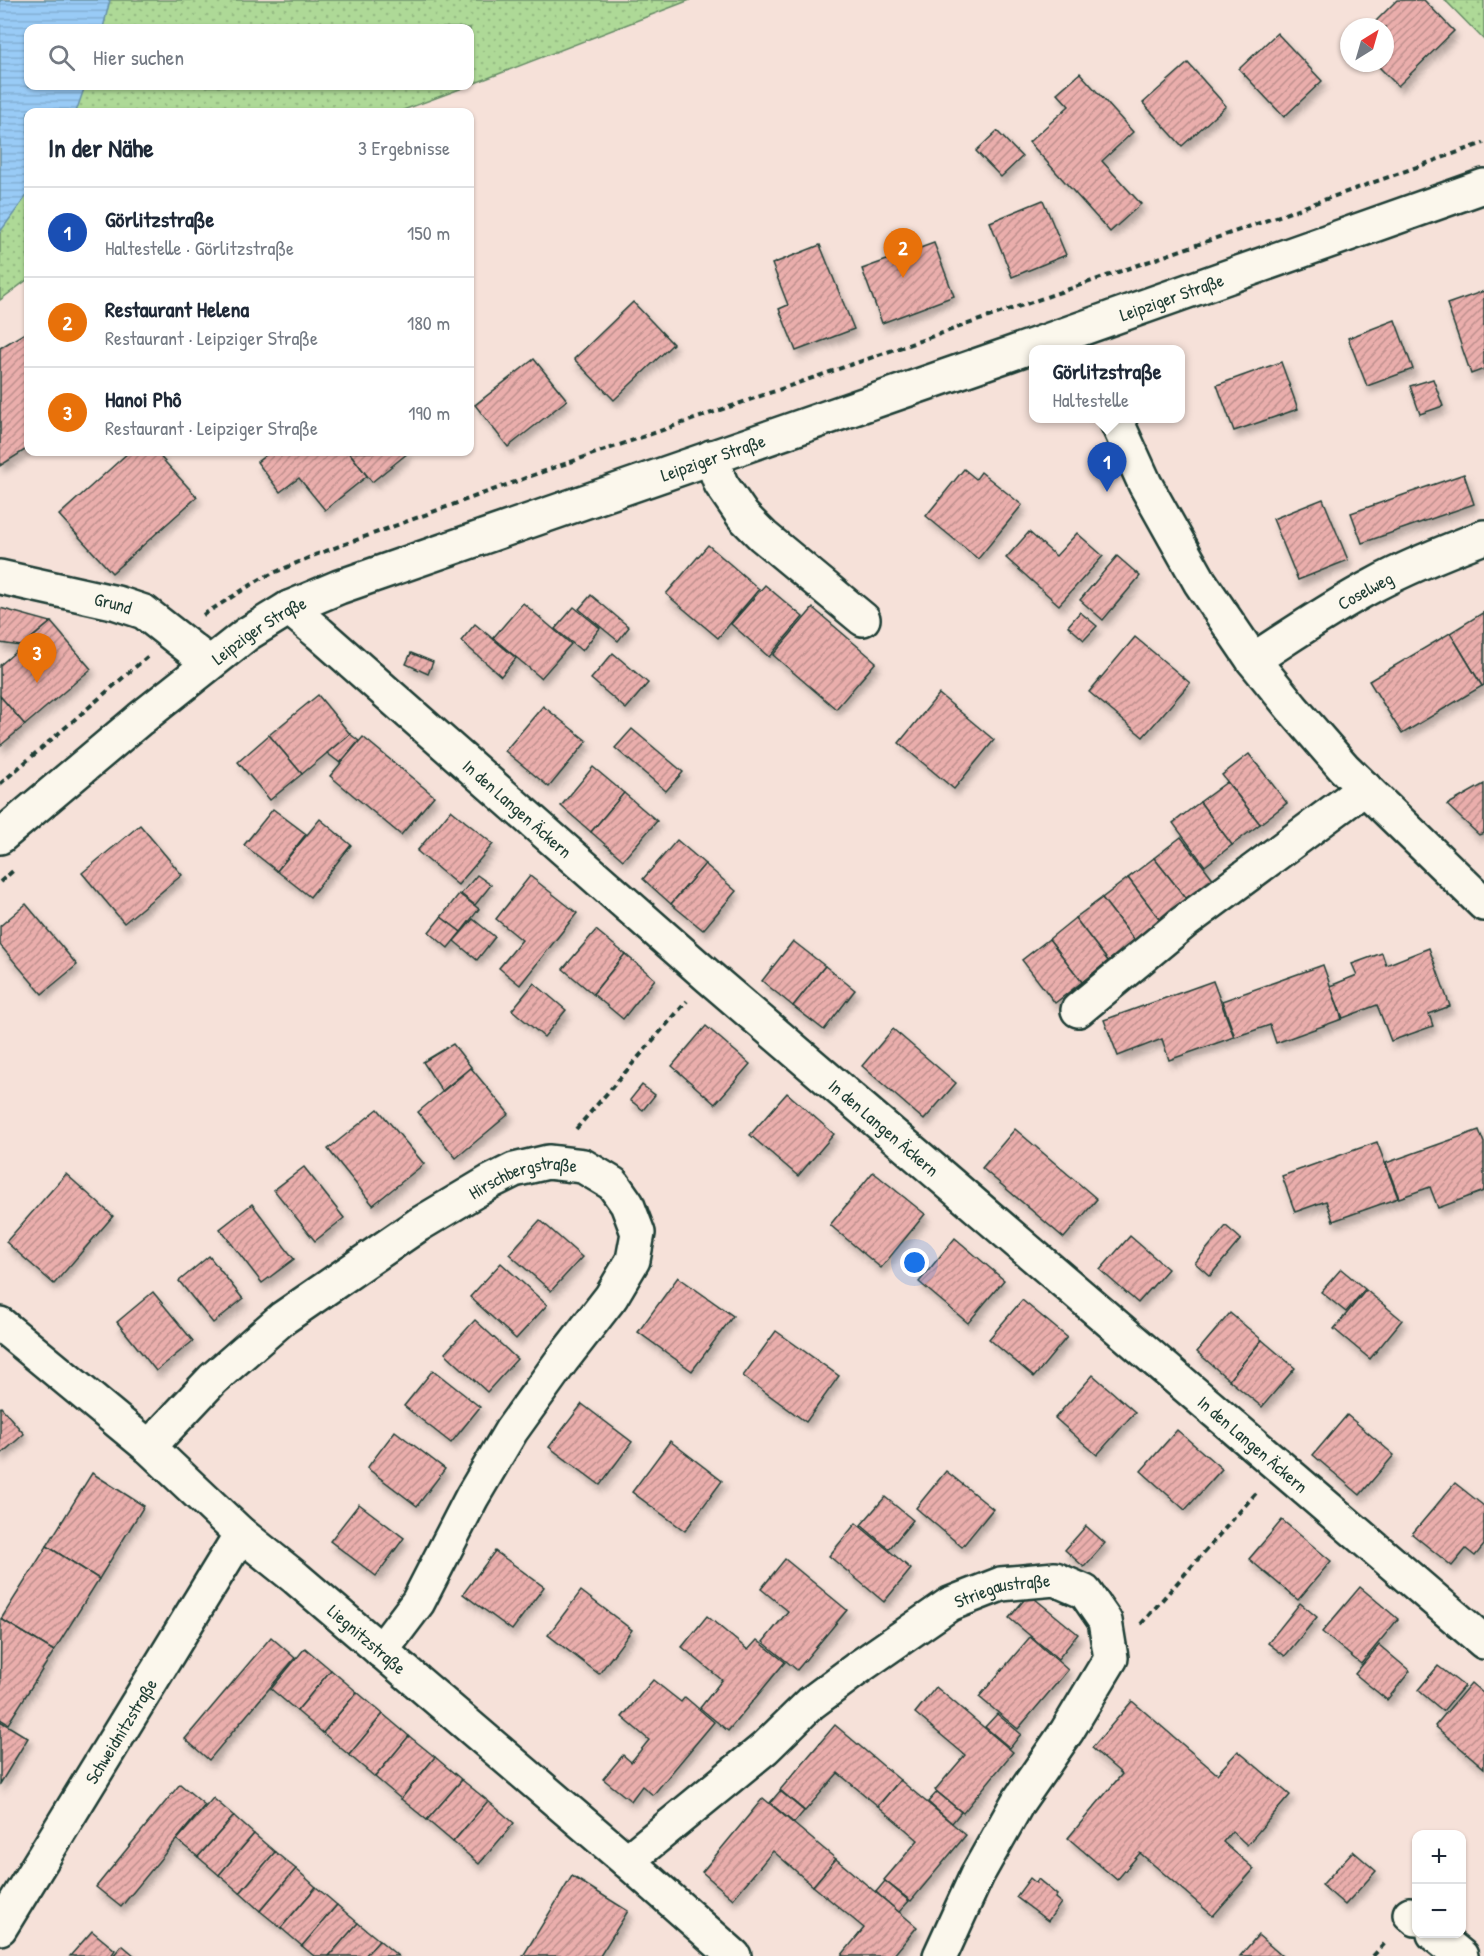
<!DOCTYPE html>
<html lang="de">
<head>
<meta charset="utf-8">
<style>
	body { margin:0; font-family:"Patrick Hand",sans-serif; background:#f2f2f3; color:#1f2937 }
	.controls { position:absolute; right:18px; bottom:18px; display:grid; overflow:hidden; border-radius:12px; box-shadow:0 2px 4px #0004 }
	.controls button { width:54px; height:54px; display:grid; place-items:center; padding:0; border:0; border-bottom:2px solid #e0e1e3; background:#fff; color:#1f2937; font:30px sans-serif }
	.compass { position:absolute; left:1340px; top:18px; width:54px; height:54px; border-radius:50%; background:#fff; box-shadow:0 2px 4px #0004; rotate:37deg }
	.you { position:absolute; left:915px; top:1263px; width:21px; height:21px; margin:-15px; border:4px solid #fff; border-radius:50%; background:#1a73e8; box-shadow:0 0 0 9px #1a73e833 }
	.badge { display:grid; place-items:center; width:39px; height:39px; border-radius:50%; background:#db2777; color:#fff; font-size:20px; font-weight:700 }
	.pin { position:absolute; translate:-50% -50px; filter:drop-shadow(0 2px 3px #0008) }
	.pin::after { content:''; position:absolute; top:32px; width:21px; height:18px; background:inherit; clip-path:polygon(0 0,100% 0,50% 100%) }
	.popup { position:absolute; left:1029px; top:345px; width:156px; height:78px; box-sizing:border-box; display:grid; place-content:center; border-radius:12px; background:#fff; filter:drop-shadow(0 2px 4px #0005); font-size:20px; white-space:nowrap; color:#747a83 }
	.popup b { font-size:22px; color:#1f2937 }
	.popup::after { content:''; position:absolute; left:50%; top:100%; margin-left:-12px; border:12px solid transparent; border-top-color:#fff }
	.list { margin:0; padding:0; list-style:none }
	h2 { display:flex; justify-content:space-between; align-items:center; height:78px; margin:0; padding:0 24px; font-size:26px }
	h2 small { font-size:20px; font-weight:400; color:#747a83 }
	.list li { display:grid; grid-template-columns:39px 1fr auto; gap:18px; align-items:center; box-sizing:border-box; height:90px; padding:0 24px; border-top:2px solid #e0e1e3 }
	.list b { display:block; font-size:22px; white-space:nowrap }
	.list p { margin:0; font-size:20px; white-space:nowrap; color:#747a83 }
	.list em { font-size:20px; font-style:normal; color:#747a83 }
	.icon { flex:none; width:33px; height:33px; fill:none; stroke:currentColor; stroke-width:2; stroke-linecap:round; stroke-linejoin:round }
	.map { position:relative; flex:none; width:1484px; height:1956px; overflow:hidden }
	.search { position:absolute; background:#fff; box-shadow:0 2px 4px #0004; left:24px; top:24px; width:450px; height:66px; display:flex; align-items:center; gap:15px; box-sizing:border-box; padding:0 21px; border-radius:12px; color:#747a83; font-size:22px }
	.panel { position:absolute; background:#fff; box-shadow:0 2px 4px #0004; left:24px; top:108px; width:450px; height:348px; border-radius:12px }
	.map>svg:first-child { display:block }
	.park { fill:url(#park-dots); stroke:#668b66; stroke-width:1.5 }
	.water { fill:url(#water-rules); stroke:#6892a8; stroke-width:1.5 }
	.building { fill:url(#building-hatch); stroke:#1f3d34; stroke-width:1.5; filter:url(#shadow) }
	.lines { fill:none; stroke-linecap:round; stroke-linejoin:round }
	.minor-casing { stroke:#1f3d34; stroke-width:38 }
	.path { stroke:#1f3d34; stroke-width:4; stroke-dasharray:6 4.5; stroke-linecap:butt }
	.minor { stroke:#fbf7ec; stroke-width:33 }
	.labels { text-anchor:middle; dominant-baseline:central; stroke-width:5; stroke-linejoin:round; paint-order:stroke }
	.street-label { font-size:18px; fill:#1f3d34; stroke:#fbf7ec }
</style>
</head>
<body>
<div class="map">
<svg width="1484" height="1956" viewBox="0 0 1484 1956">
	<defs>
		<pattern id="park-dots" width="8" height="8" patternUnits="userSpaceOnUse" patternTransform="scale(1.5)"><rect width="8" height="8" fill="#aed997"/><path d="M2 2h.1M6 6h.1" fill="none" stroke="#95bb83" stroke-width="1.8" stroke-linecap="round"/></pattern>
		<pattern id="water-rules" width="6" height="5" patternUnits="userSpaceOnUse" patternTransform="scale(1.5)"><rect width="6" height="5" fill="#99cbf6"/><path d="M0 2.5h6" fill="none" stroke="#83afd4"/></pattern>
		<pattern id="building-hatch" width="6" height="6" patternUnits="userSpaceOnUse" patternTransform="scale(1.5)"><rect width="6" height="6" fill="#eaaeac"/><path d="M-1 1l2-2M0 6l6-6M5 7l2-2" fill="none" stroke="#bd8f8d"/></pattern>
		<filter id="shadow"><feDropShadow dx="3.5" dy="6" stdDeviation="3" flood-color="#0004"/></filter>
	</defs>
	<rect width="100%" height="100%" fill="#f6e1d9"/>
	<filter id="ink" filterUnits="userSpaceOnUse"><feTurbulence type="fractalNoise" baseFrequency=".0167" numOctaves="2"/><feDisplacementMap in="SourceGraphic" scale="12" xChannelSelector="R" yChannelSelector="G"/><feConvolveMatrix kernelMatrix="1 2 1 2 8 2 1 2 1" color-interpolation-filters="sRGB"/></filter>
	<g filter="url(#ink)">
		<g class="park">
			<polygon points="0,0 690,0 470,85 470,28 28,28 28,86 468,86 398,112 28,112 28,279 0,300"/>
			<polygon points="1445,0 1484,0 1484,40"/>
		</g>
		<polygon class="water" points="0,0 110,0 103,28 28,28 28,86 85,86 76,112 28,112 28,194 0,232"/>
		<g class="building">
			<polygon points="1397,0 1424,0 1454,31 1398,86 1375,63 1385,63 1385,27 1370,27"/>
			<polygon points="1277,33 1322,81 1284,117 1239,69"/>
			<polygon points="1188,63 1226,106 1182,146 1143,103"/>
			<polygon points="1080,73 1133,132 1102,161 1141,204 1110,232 1029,142 1069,106 1057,93"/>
			<polygon points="997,131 1022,157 1001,177 976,151"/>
			<polygon points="1043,200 1066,255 1012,277 990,222"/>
			<polygon points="934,243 954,296 882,323 862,269"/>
			<polygon points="820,245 854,329 796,351 779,309 788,305 772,264"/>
			<polygon points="1484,291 1484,369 1471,374 1447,304"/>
			<polygon points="633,302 673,344 614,400 574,359"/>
			<polygon points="1395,320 1413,369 1367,386 1348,338"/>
			<polygon points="28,331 28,448 0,466 0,348"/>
			<polygon points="534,359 567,400 508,447 475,405"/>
			<polygon points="1281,362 1298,409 1234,431 1217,385"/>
			<polygon points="1433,379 1443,406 1420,414 1410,386"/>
			<polygon points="129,452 156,452 197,497 112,573 59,515"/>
			<polygon points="270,452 349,452 367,476 325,510 299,478 280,492 257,462"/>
			<polygon points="349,452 407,452 408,453 372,482"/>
			<polygon points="964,469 976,479 981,472 1022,505 978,559 926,516"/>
			<polygon points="1464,474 1474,504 1362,543 1351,513"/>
			<polygon points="1323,499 1348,560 1298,580 1273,519"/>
			<polygon points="1029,532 1056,556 1077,533 1103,556 1059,605 1006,558"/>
			<polygon points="708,545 759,589 718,638 666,594"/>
			<polygon points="1117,556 1140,576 1103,620 1080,600"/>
			<polygon points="765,585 803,617 769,657 731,624"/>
			<polygon points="591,595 629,627 618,641 579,609"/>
			<polygon points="523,603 571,644 541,678 493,638"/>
			<polygon points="574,607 600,628 582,651 555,629"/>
			<polygon points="0,608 51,622 21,646 0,643"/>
			<polygon points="813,608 876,662 836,709 773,655"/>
			<polygon points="1080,612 1097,626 1084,640 1068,626"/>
			<polygon points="1484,612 1484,685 1482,686 1450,633"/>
			<polygon points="51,622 91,669 25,725 0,696 0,665"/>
			<polygon points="475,624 516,658 501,676 461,641"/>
			<polygon points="1450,633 1482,686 1402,734 1369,681"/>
			<polygon points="1135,637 1190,683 1143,737 1089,692"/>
			<polygon points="411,653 433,662 428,674 406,664"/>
			<polygon points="613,653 648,683 626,709 591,679"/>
			<polygon points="939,694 994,740 954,789 899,743"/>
			<polygon points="318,695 350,734 302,774 269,735"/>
			<polygon points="0,696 25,725 0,746"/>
			<polygon points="543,706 587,741 549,787 505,751"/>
			<polygon points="632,729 683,772 666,791 615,748"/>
			<polygon points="350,734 359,741 340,763 327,753"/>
			<polygon points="269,735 302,774 270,800 238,762"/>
			<polygon points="363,737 434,796 401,835 330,776"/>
			<polygon points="1249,754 1287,803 1260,824 1222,775"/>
			<polygon points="593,767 624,793 591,832 561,806"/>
			<polygon points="1227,782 1260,824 1232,845 1200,802"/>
			<polygon points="1484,784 1484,833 1479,835 1447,805"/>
			<polygon points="624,793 657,821 623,860 591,832"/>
			<polygon points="1200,802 1232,845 1205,866 1173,823"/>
			<polygon points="273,809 306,834 277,871 244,845"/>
			<polygon points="451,810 493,844 458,885 417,851"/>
			<polygon points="320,819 351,845 310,897 277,871"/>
			<polygon points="140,825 182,875 124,923 82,873"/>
			<polygon points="1181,837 1214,880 1188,901 1154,858"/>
			<polygon points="677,840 705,864 671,904 643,879"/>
			<polygon points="1154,858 1188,901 1161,921 1128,878"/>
			<polygon points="705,864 736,891 703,930 671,904"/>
			<polygon points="477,875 491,885 475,905 461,894"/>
			<polygon points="530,876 577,913 520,985 499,968 522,940 496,919"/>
			<polygon points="1128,878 1161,921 1135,941 1102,898"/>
			<polygon points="459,894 479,909 461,932 441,917"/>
			<polygon points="1102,898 1135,941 1108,961 1075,918"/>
			<polygon points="26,904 77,965 42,994 0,945 0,926"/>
			<polygon points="441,917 461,932 448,948 429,932"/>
			<polygon points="1075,918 1108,961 1082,982 1049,939"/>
			<polygon points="473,919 495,937 477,960 454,941"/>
			<polygon points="596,930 625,954 593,994 563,969"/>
			<polygon points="1049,939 1082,982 1055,1003 1022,960"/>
			<polygon points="793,941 825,966 793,1006 762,981"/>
			<polygon points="1429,948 1450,1006 1429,1014 1433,1026 1391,1041 1377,1005 1343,1018 1330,986 1357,975 1352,964 1382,953 1386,965"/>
			<polygon points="625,954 655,979 623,1019 593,994"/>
			<polygon points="1323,965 1342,1019 1276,1043 1270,1025 1235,1037 1222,1001"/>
			<polygon points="825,966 855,990 824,1030 793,1006"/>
			<polygon points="1213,981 1234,1037 1169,1060 1162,1039 1118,1056 1104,1020"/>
			<polygon points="534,983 566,1010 544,1037 512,1010"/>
			<polygon points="706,1026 750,1064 715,1104 672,1066"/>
			<polygon points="893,1029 956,1083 924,1120 862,1066"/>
			<polygon points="453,1044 471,1067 442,1091 423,1062"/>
			<polygon points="471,1068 509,1114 456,1158 418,1112"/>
			<polygon points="642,1085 655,1095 643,1110 630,1100"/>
			<polygon points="787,1093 834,1134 798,1176 750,1135"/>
			<polygon points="378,1109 424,1164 373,1205 328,1149"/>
			<polygon points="1015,1129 1097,1199 1064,1238 982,1168"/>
			<polygon points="1479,1130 1484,1143 1484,1191 1438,1208 1430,1187 1399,1198 1386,1163"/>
			<polygon points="1377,1142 1398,1198 1333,1221 1326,1201 1295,1212 1282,1176"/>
			<polygon points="304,1167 344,1218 315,1241 274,1190"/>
			<polygon points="873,1172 925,1214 881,1268 830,1225"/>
			<polygon points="66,1174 113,1216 54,1284 6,1242"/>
			<polygon points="252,1204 294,1259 262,1283 220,1229"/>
			<polygon points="540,1220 582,1257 551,1291 509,1254"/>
			<polygon points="1226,1226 1241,1239 1210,1276 1195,1263"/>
			<polygon points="1130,1236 1168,1269 1138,1303 1100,1270"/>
			<polygon points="955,1238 1004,1280 968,1323 919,1282"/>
			<polygon points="209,1256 243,1299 213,1323 179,1281"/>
			<polygon points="501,1263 547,1305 516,1339 470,1297"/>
			<polygon points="1341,1269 1365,1289 1346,1312 1321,1292"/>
			<polygon points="678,1277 733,1316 692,1371 638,1332"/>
			<polygon points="1366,1290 1402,1320 1370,1359 1334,1329"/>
			<polygon points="153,1292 193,1341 156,1371 117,1322"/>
			<polygon points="1022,1300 1067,1337 1034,1377 989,1339"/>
			<polygon points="1230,1313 1262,1340 1229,1380 1197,1352"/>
			<polygon points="475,1320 517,1359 487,1392 445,1353"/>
			<polygon points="776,1331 839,1376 806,1422 743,1376"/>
			<polygon points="1262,1340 1295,1368 1262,1407 1229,1380"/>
			<polygon points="433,1370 480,1407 451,1443 404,1406"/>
			<polygon points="1093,1375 1135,1412 1097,1455 1055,1418"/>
			<polygon points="582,1404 632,1442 600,1485 549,1447"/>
			<polygon points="1,1407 24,1434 0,1455 0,1408"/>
			<polygon points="1347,1415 1394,1455 1360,1495 1313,1455"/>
			<polygon points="1177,1430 1222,1469 1185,1510 1141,1471"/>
			<polygon points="395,1431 445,1469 417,1506 367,1468"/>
			<polygon points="670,1441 722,1481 685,1531 632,1492"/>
			<polygon points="946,1471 993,1509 962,1547 916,1508"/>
			<polygon points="92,1473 144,1506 99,1579 47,1546"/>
			<polygon points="1455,1483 1484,1506 1484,1545 1475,1556 1466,1549 1452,1566 1412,1534"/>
			<polygon points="885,1497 913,1520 889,1549 861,1525"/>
			<polygon points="359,1504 404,1538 376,1576 330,1541"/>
			<polygon points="1282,1520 1331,1561 1298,1600 1249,1559"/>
			<polygon points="856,1523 911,1569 884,1602 829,1556"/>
			<polygon points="1086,1526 1105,1543 1084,1567 1065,1550"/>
			<polygon points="47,1546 99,1579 54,1651 1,1619"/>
			<polygon points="495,1551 544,1587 512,1630 463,1594"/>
			<polygon points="785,1559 847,1610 797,1670 763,1642 788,1611 761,1589"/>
			<polygon points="1360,1587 1398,1619 1361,1664 1322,1632"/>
			<polygon points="581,1591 632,1630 599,1674 548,1635"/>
			<polygon points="1029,1594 1078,1634 1058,1659 1009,1618"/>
			<polygon points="1300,1603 1317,1617 1285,1656 1268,1643"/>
			<polygon points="707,1616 748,1650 757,1640 785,1662 728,1731 700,1708 722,1680 682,1647"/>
			<polygon points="1,1619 54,1651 8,1724 0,1719"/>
			<polygon points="271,1637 295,1658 209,1760 185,1739"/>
			<polygon points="1030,1637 1068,1670 1018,1729 979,1697"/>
			<polygon points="1379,1645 1410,1671 1387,1700 1355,1674"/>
			<polygon points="305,1648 331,1670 297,1711 271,1689"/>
			<polygon points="1438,1666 1464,1686 1443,1711 1418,1690"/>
			<polygon points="331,1670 357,1692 323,1733 297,1711"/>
			<polygon points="653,1680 681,1702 685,1697 714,1722 653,1795 642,1786 631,1801 603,1779 623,1755 631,1762 649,1740 622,1717"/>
			<polygon points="1471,1683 1484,1694 1484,1768 1435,1726"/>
			<polygon points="936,1687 1013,1752 963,1813 935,1790 965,1755 915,1713"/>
			<polygon points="357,1692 383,1714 349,1755 323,1733"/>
			<polygon points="1132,1701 1217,1774 1238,1751 1290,1795 1247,1845 1232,1831 1223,1842 1254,1869 1213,1916 1140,1853 1117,1880 1068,1838 1122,1774 1092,1748"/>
			<polygon points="383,1714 409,1736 375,1777 349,1755"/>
			<polygon points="997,1714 1021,1734 1010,1748 985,1727"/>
			<polygon points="0,1721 28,1738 0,1784"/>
			<polygon points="835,1725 900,1780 878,1806 838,1773 805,1811 780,1790"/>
			<polygon points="409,1736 435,1757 401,1799 375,1777"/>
			<polygon points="435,1757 462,1780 427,1820 401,1799"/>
			<polygon points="462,1780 488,1801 453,1842 427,1820"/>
			<polygon points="900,1780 966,1835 911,1901 884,1880 918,1840 878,1806"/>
			<polygon points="180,1784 205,1805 121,1907 96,1887"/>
			<polygon points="780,1791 804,1811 794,1823 770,1803"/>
			<polygon points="937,1792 961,1812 952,1823 928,1802"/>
			<polygon points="213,1798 234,1816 198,1857 177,1840"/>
			<polygon points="763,1798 836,1859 813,1886 773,1851 733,1899 702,1872"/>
			<polygon points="488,1801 514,1823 479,1864 453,1842"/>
			<polygon points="234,1816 254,1834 219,1875 198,1857"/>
			<polygon points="254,1834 275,1852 240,1893 219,1875"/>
			<polygon points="1353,1851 1376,1871 1345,1905 1322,1885"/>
			<polygon points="275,1852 296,1869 260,1911 240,1893"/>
			<polygon points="836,1859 917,1927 893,1956 841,1956 864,1928 813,1886"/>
			<polygon points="296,1869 316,1887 281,1928 260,1911"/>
			<polygon points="572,1876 628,1911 600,1956 523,1956"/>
			<polygon points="1030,1878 1036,1883 1038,1879 1057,1895 1055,1898 1061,1903 1048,1921 1016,1897"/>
			<polygon points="885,1881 909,1901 899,1912 876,1892"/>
			<polygon points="316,1887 337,1905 302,1946 281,1928"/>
			<polygon points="337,1905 358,1923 329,1956 314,1956 302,1946"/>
			<polygon points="358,1923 379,1940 365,1956 329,1956"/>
			<polygon points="92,1931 115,1950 111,1956 70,1956"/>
			<polygon points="1258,1935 1282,1956 1240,1956"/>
			<polygon points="379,1940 398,1956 365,1956"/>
			<polygon points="122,1945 135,1956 113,1956"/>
		</g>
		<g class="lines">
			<defs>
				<g id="minor">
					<polyline points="1115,418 1145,484 1200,582 1253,660 1292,708 1344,768 1484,904"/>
					<polyline points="711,457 721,484 743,516 763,536 863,619"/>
					<path id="s1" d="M0,577L117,603L144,612L209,663"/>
					<path id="s2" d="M289,608L319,633L709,977L1484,1642"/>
					<path id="s3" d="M1253,660C1293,634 1332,607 1374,585C1409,566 1447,551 1484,537"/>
					<path id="s4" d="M0,837L140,719L247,634L289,608L339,587L1010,354L1484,186"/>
					<polyline points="1078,1010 1183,923 1365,788"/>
					<path id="s5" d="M0,1324L149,1447L241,1534L296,1578L627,1861L734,1956"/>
					<path id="s6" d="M149,1447L213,1379L283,1318L418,1225L490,1182L514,1170L548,1162L583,1166L613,1184L627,1204L638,1233L633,1260L611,1297L562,1360L511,1431L472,1497L418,1602L381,1651"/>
					<path id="s7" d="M627,1861L765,1748L811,1703L862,1665L950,1604L1001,1584L1055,1579L1085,1592L1105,1621L1111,1658L1067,1731L1018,1802L977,1875L940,1956"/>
					<polyline points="1410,1914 1416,1919"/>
					<path id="s8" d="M0,1928L241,1534"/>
					<polyline points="1434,1934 1461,1956"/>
				</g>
			</defs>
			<use href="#minor" class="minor-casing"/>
			<g class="path">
				<polyline points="203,615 262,578 315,555 553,468 1245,228 1484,143"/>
				<polyline points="0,784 147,657"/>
				<polyline points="0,882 14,870"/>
				<polyline points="576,1129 687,1001"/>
				<polyline points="1141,1624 1257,1492"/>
				<polyline points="1373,1956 1387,1941"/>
			</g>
			<use href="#minor" class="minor"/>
		</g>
	</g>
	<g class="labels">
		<g class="street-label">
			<text stroke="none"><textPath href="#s4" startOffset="1305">Leipziger Straße</textPath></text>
			<text stroke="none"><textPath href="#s4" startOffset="819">Leipziger Straße</textPath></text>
			<text stroke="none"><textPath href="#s3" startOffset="132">Coselweg</textPath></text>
			<text stroke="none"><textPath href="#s1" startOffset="116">Grund</textPath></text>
			<text stroke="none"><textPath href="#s4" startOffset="332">Leipziger Straße</textPath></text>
			<text stroke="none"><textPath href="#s2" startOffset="304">In den Langen Äckern</textPath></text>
			<text stroke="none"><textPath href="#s2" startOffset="790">In den Langen Äckern</textPath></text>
			<text stroke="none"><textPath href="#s6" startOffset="468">Hirschbergstraße</textPath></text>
			<text stroke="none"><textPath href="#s2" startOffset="1276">In den Langen Äckern</textPath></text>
			<text stroke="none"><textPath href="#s7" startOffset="468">Striegaustraße</textPath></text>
			<text stroke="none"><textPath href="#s5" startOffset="484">Liegnitzstraße</textPath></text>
			<text stroke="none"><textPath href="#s8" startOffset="231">Schweidnitzstraße</textPath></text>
		</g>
	</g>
</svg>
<div class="controls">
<button>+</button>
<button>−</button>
</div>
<svg class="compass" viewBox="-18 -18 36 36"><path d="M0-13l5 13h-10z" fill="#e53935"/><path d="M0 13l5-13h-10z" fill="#747a83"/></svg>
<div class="you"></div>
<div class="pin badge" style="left:1107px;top:492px;background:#1a4fb4">1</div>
<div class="popup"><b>Görlitzstraße</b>Haltestelle</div>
<div class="pin badge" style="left:903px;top:278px;background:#e8710a">2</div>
<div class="pin badge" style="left:37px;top:683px;background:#e8710a">3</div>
<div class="search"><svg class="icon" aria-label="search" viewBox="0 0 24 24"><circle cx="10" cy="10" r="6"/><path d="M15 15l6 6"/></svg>Hier suchen</div>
<section class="panel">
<h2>In der Nähe<small>3 Ergebnisse</small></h2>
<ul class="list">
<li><span class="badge" style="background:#1a4fb4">1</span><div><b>Görlitzstraße</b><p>Haltestelle · Görlitzstraße</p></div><em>150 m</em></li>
<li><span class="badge" style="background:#e8710a">2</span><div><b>Restaurant Helena</b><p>Restaurant · Leipziger Straße</p></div><em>180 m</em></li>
<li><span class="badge" style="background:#e8710a">3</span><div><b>Hanoi Phô</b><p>Restaurant · Leipziger Straße</p></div><em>190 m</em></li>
</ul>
</section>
</div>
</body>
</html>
